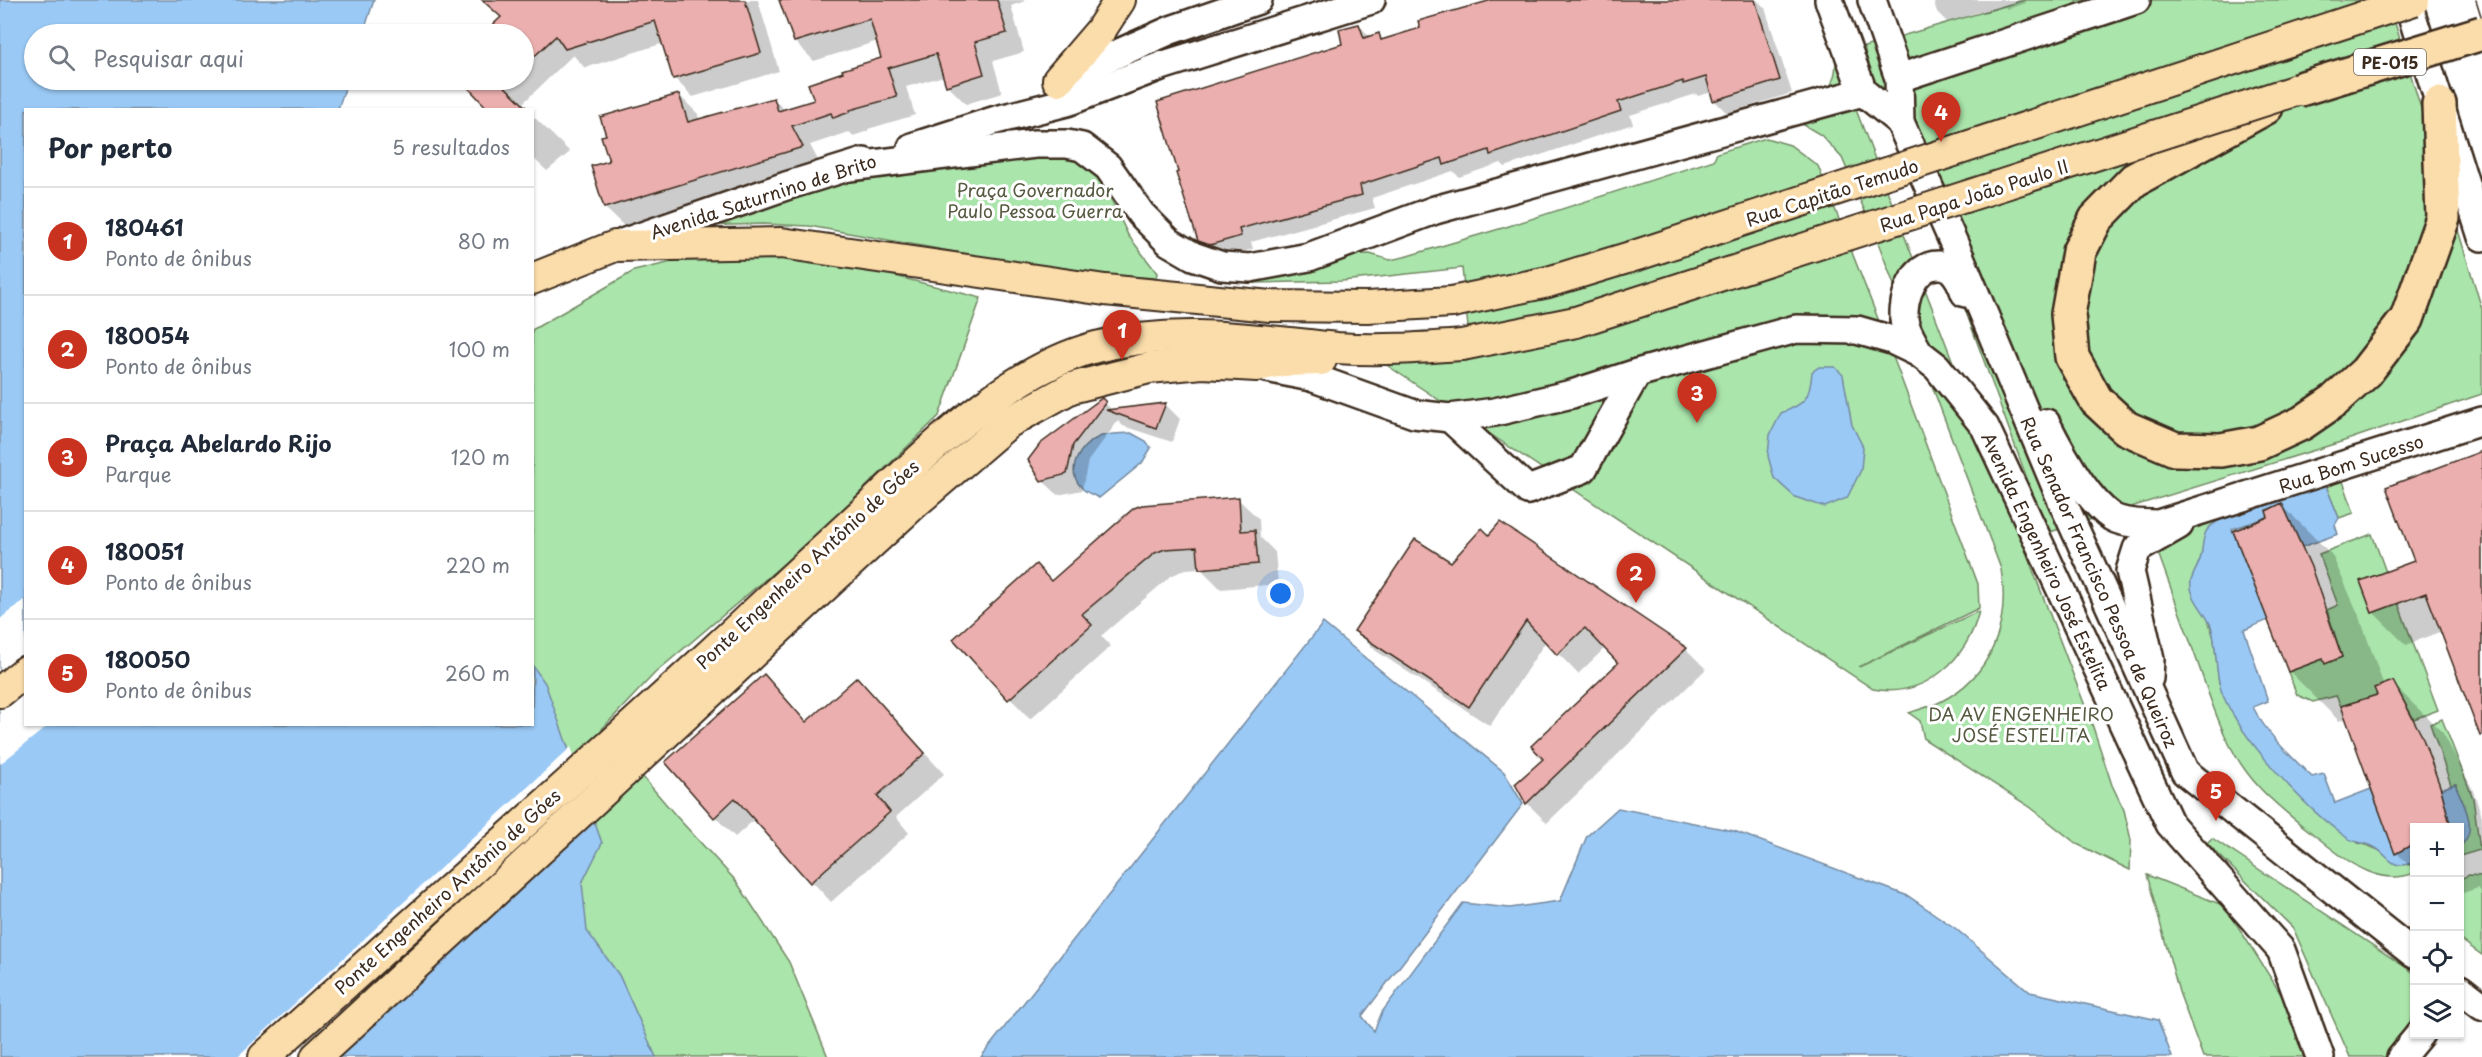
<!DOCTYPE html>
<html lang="pt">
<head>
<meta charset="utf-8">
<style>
	body { margin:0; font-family:"Playpen Sans",sans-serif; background:#f2f2f3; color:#1f2937 }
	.controls { position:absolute; right:18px; bottom:18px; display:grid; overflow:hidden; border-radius:0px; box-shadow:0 2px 4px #0004 }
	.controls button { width:54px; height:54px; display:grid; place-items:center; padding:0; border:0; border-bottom:2px solid #e0e1e3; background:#fff; color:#1f2937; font:30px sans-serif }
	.you { position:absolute; left:1281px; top:594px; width:21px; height:21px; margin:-15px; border:4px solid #fff; border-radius:50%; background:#1a73e8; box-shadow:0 0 0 9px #1a73e833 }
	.badge { display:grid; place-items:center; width:39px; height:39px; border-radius:50%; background:#c8321e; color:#fff; font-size:20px; font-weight:700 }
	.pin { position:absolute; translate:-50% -50px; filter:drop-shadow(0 2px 3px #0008) }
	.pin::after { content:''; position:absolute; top:32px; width:21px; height:18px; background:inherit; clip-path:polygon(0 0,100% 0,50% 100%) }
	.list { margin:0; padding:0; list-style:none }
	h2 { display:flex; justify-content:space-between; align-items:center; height:78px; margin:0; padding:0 24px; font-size:26px }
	h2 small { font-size:20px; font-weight:400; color:#747a83 }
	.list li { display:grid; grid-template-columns:39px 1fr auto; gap:18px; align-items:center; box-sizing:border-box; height:108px; padding:0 24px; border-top:2px solid #e0e1e3 }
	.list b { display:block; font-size:22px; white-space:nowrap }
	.list p { margin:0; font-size:20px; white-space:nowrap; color:#747a83 }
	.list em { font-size:20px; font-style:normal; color:#747a83 }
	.icon { flex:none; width:33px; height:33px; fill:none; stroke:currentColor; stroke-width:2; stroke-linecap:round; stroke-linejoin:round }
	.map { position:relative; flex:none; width:2482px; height:1057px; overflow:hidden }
	.search { position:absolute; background:#fff; box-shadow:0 2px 4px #0004; left:24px; top:24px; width:510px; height:66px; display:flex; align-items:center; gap:15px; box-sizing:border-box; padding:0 21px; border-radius:33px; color:#747a83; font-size:22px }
	.panel { position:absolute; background:#fff; box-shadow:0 2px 4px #0004; left:24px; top:108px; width:510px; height:618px; border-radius:0px }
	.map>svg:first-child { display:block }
	.green { fill:#aae5ab; stroke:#728864; stroke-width:1.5 }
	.water { fill:#9ac9f5; stroke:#74899f; stroke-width:1.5 }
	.pier { fill:#fff }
	.shadow { fill:#0003 }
	.building { fill:#eaafae; stroke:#3b2a1e; stroke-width:1.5 }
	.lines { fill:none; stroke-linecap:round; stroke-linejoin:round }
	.secondary-casing { stroke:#3b2a1e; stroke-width:32 }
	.primary-casing { stroke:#3b2a1e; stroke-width:34 }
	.highway-casing { stroke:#3b2a1e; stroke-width:38 }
	.secondary { stroke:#fff; stroke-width:27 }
	.primary { stroke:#fbddab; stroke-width:30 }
	.highway { stroke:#fbddab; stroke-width:33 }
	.tram { stroke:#3b2a1e; stroke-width:1.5 }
	.primary-bridge-casing { stroke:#3b2a1e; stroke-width:34; stroke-linecap:butt }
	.highway-bridge-casing { stroke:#3b2a1e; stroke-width:38; stroke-linecap:butt }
	.primary-bridge { stroke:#fbddab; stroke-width:30 }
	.highway-bridge { stroke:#fbddab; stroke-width:33 }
	.labels { text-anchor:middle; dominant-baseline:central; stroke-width:6; stroke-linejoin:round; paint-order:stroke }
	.shield { fill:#fff; stroke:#766a62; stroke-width:1.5 }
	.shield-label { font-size:16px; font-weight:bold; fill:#3b2a1e }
	.park-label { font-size:18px; fill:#575941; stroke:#fff }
	.street-label { font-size:18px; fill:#3b2a1e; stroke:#fff }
</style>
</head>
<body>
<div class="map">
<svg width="2482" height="1057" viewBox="0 0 2482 1057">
	<rect width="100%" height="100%" fill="#fff"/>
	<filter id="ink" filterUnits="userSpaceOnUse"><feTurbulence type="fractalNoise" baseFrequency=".0167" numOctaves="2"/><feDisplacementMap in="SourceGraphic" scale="12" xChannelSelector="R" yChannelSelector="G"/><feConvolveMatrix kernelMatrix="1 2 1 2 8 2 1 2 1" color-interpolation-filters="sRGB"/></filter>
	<g filter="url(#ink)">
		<g class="green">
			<polygon points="2024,0 2388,0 2482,309 2482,394 2344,441 2047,533 1966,312 1868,64 1864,47"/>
			<path d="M1835,55L2092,724L2112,785L2124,810L2131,840L2130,870L2077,844L2030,807L1924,739L1920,721L1909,713C1919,709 1930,707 1940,702C1992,676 2010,624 2001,569L1876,237L1842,158L1821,135L1799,122C1819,103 1840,86 1835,55Z"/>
			<polygon points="1054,133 1102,180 1128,235 1157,273 1156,278 1080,274 989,260 989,258 809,226 763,224 701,226 889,166"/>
			<path d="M1766,138L1790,145L1818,166L1895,362L1978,584L1979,608L1859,667L1979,611C1968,659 1925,699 1873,689L1385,364L1470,347L1462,268L1342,281L1253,283L1247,279L1338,255L1370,254L1390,260L1404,257L1506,227L1714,160L1717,153Z"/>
			<polygon points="697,256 825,258 981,298 939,416 807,544 655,673 602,729 677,817 736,881 789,962 828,1057 473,1057 532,724 532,330 634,271"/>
			<path d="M2337,464L2354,513L2339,518L2322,476L2216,522L2193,577L2200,605L2206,613L2214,638L2219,683L2358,843C2375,846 2391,857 2408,865L2414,862V873C2382,886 2352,865 2328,846C2305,827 2279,809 2259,787C2225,751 2212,703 2196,658C2180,613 2164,569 2148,525Z"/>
			<polygon points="2372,534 2386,572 2360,581 2372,613 2398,603 2438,710 2414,719 2393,682 2377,695 2341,706 2336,696 2313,702 2297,695 2288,672 2323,659 2342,657 2327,610 2338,605 2319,554"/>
			<polygon points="2442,719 2473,798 2480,850 2460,856 2460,846 2463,843 2456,784 2451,785 2430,724"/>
			<polygon points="2212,838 2414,973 2414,1016 2386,1057 2350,1057 2293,928 2207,843"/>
			<polygon points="2147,875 2225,906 2288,1005 2304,1057 2203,1057 2179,992"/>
			<polygon points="2469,875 2482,876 2482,955 2460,939 2460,879"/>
		</g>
		<g class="water">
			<polygon points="0,0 374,0 363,34 34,34 34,80 348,80 338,109 26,110 26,724 532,724 533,666 545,683 602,843 582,883 587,931 619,975 656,1057 0,1057"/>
			<path d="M1819,367H1835L1843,375L1852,425L1863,447L1861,470L1847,498L1825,507L1795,497L1774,478L1768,456L1770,435L1781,413C1805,404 1810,399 1812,372Z"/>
			<path d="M1131,433L1146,441L1151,448L1142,463L1099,498C1094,495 1087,493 1083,489C1064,471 1079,446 1099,437C1107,433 1121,434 1131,433Z"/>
			<path d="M2322,476L2339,518L2335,525L2338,534L2302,547L2282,504L2266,510L2268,517L2232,529L2268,620L2244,630L2268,701L2253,707C2267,735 2290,755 2312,777L2324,774L2335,803L2371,789L2396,854L2414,843V862C2389,872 2390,854 2372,846C2363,842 2354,843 2346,837C2306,809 2240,738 2222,693C2214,672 2218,648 2211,626C2206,612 2188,597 2191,581C2193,573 2199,565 2201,556C2203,548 2202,537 2207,530C2220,513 2299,486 2322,476Z"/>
			<polygon points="1323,623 1504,772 1523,804 1362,1016 1374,1031 1382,1012 1463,903 1510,908 1560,901 1587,836 1618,808 1734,831 1908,896 1955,928 2030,992 2158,1020 2172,1057 981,1057"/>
			<path d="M2455,784C2463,803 2480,830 2460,846V828L2451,827L2441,789Z"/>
		</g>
		<g class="pier">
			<polygon points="25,599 26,724 49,725 0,764 0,619"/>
			<polygon points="571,747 597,820 340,1057 237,1057"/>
		</g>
		<g class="shadow">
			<polygon points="504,0 758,0 779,71 693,97 674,78 664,43 585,68 573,55 522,104 527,110 482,110 486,104 463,80 524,80 524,34 485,34 502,17"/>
			<polygon points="781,0 1028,0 1011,6 1024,52 993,61 1002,93 966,104 947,85 944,76 906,87 915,115 868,129 868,131 853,136 849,132 810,145 821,166 624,226 605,208 611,162 679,95 698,114 699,120 774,99 785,110 816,101 883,59 878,41 814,61 795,42"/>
			<polygon points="1498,0 1757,0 1765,8 1792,93 1727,113 1714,100 1712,92 1698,96 1696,94 1630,115 1633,124 1505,167 1501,163 1459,177 1453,171 1372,198 1375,208 1251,242 1253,249 1223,257 1212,253 1199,240 1359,25 1371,38 1379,35 1384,41"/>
			<polygon points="1933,0 2025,0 2026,3 2007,9 2005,7 1984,13 1982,11 1947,22 1937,12"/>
			<polygon points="532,115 570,152 547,171 532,157"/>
			<polygon points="1102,400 1113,411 1165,404 1180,419 1172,442 1123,426 1118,421 1088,461 1082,490 1058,495 1042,480"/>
			<polygon points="2482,453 2482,737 2442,631 2406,645 2374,613 2362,582 2416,562"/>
			<polygon points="1238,499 1259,519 1260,537 1275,552 1278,584 1221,589 1200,568 1186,569 1171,576 1101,636 1111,646 1030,719 955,639 1052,582"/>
			<polygon points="2282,505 2332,555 2360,618 2384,686 2392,683 2443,733 2472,788 2482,816 2482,892 2478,888 2460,894 2460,828 2414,828 2414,871 2397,853 2347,718 2339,721 2289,671 2270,518"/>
			<polygon points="1489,537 1686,649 1706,669 1547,823 1527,803 1545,759 1620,663 1605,648 1578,674 1546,641 1490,726 1376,651 1356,631"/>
			<polygon points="857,679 944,774 896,817 909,833 831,902 755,819 735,837 715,817 784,697 807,723"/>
		</g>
		<g class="building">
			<polygon points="482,0 745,0 761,53 673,79 655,21 565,49 556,36 524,66 524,34 483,34 501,17"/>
			<polygon points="779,0 997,0 1007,33 975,42 984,74 946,86 936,54 888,68 897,97 850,110 850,112 833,118 831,113 792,126 803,147 604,208 591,166 609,161 601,136 606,135 600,117 679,94 688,122 774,98 778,111 814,100 808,84 843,72 842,70 881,58 870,19 794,42"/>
			<polygon points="1492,0 1755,0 1780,80 1713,101 1706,77 1683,84 1683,81 1618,102 1621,111 1490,155 1489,150 1444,165 1442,158 1360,185 1362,195 1239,229 1241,236 1210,245 1198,241 1176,173 1178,172 1157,102 1342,44 1339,29 1359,24 1364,38 1379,33 1381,40 1420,28 1418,21"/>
			<polygon points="461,80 498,80 529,110 489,110"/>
			<polygon points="1102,398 1106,402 1073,445 1067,474 1041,481 1028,460 1040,444"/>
			<polygon points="1166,403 1156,428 1106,410"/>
			<polygon points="2482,451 2482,735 2480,736 2426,593 2372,613 2360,581 2414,561 2386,487"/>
			<polygon points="1239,497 1241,531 1255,530 1258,564 1199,569 1197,547 1165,549 1155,553 1082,614 1092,625 1008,700 953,639 1036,564 1051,581 1134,508 1142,505"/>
			<polygon points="2282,503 2311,567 2342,657 2325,664 2323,659 2288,672 2233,531 2268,517 2266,511"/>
			<polygon points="1500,522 1687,648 1526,804 1515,784 1543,759 1531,746 1618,663 1585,628 1557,655 1526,621 1469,707 1354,631 1415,539 1451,562 1482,528 1489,535"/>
			<polygon points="764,674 806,722 857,677 925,753 877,796 890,812 810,883 735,798 714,818 665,762"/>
			<polygon points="2393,681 2422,736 2441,789 2451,828 2415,828 2415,843 2395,854 2341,706 2377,695 2374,688"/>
		</g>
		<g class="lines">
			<defs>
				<g id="secondary">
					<polyline points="1829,0 1863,92 1900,122"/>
					<polyline points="1872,0 1899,78 1900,122 1960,257 2059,494 2185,772 2414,954"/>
					<polyline points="2407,0 2482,237"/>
					<polyline points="1899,78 2136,0"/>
					<polyline points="1058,80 1171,30 1258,0"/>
					<polyline points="912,147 996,120 1067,102 1161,66 1371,0"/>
					<polyline points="849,167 1035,144 1067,144 1082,147 1108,167 1141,214 1169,242 1193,256 1222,266 1250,268 1309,257 1435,210 1863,92"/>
					<polyline points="625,242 786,186 864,162"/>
					<path d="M1919,353C1914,343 1905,330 1904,319C1903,298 1913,265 1938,265C1943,265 1947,265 1951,269C1958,275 1962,284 1965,293"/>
					<polyline points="1267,368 1311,377 1414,414 1450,418 1495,412 1572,394 1637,373 1796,329 1857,330 1892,340 1919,353 1937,367 1985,427 2170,824 2281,950 2320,1057"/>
					<polyline points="1450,418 1528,490 1583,469 1637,373"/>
					<path d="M2046,423C2060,451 2086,499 2112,517C2124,524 2144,524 2158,524L2482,421"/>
					<polyline points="2149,678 2150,659 2130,571 2137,549 2179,525"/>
					<polyline points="2460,989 2482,1006"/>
					<polyline points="2401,1057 2420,1034"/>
				</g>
				<g id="primary">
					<polyline points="1058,80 1100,31 1120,0"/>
					<polyline points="532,279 615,246 781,243 1105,290 1270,306 1367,307 1452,302"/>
					<polyline points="0,692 26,671"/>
					<path d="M264,1057C408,927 553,798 696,667C750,617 804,567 858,517C925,455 1005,371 1096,347C1178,326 1255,340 1337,348C1379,351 1420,348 1462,345"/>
					<polyline points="316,1057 916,502 1008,423 1071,388 1149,368 1202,363 1257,366 1282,361 1321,360"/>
				</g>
				<polyline id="highway" points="2266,107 2134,180 2096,219 2079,252 2068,314 2072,357 2096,400 2126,428 2175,449 2221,450 2259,443 2302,423 2334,401 2366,372 2407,319 2443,218 2439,104"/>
			</defs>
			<use href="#secondary" class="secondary-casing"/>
			<use href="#primary" class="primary-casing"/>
			<use href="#highway" class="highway-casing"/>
			<use href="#secondary" class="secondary"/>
			<use href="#primary" class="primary"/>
			<use href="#highway" class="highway"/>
			<polyline class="tram" points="2476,0 2482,19"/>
			<defs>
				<g id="primary-bridge">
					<polyline points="1452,302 1548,282 1637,255 2414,0"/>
					<polyline points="1462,345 1576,322 2297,90"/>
				</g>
				<polyline id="highway-bridge" points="2297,90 2482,33"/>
			</defs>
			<use href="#primary-bridge" class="primary-bridge-casing"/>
			<use href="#highway-bridge" class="highway-bridge-casing"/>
			<use href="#primary-bridge" class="primary-bridge"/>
			<use href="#highway-bridge" class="highway-bridge"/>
		</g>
	</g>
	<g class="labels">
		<rect class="shield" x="2354" y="49" width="72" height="26" rx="4.5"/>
		<g class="shield-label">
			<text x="2390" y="62">PE-015</text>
		</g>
		<g class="park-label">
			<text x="1035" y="189">Praça Governador<tspan x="1035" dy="21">Paulo Pessoa Guerra</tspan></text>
			<text x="2021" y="713">DA AV ENGENHEIRO<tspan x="2021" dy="21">JOSÉ ESTELITA</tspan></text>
		</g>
		<g class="street-label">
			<text transform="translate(1832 192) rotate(-18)">Rua Capitão Temudo</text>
			<text transform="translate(1974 195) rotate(-18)">Rua Papa João Paulo II</text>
			<text transform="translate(763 196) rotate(-18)">Avenida Saturnino de Brito</text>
			<text transform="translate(2351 463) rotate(-18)">Rua Bom Sucesso</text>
			<text transform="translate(2047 561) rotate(65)">Avenida Engenheiro José Estelita</text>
			<text transform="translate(807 564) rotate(-43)">Ponte Engenheiro Antônio de Góes</text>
			<text transform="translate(2100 582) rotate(66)">Rua Senador Francisco Pessoa de Queiroz</text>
			<text transform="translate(447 891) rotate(-42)">Ponte Engenheiro Antônio de Góes</text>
		</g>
	</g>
</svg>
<div class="controls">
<button>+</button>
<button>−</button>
<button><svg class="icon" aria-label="locate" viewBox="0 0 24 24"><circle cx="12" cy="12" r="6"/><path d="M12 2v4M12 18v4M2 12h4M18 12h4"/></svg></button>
<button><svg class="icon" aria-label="layers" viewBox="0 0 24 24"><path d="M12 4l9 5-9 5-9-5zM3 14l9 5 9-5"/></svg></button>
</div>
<div class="you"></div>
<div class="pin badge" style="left:1122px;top:360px">1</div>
<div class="pin badge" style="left:1636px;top:603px">2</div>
<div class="pin badge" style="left:1697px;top:423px">3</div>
<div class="pin badge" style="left:1941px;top:142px">4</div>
<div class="pin badge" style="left:2216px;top:821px">5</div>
<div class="search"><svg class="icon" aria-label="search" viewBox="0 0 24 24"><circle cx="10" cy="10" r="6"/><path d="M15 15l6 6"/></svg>Pesquisar aqui</div>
<section class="panel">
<h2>Por perto<small>5 resultados</small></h2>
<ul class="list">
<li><span class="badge">1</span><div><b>180461</b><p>Ponto de ônibus</p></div><em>80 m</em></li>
<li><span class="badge">2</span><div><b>180054</b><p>Ponto de ônibus</p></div><em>100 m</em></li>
<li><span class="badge">3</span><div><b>Praça Abelardo Rijo</b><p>Parque</p></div><em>120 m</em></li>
<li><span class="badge">4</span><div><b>180051</b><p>Ponto de ônibus</p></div><em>220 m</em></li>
<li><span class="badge">5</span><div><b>180050</b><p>Ponto de ônibus</p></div><em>260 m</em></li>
</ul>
</section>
</div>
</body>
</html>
